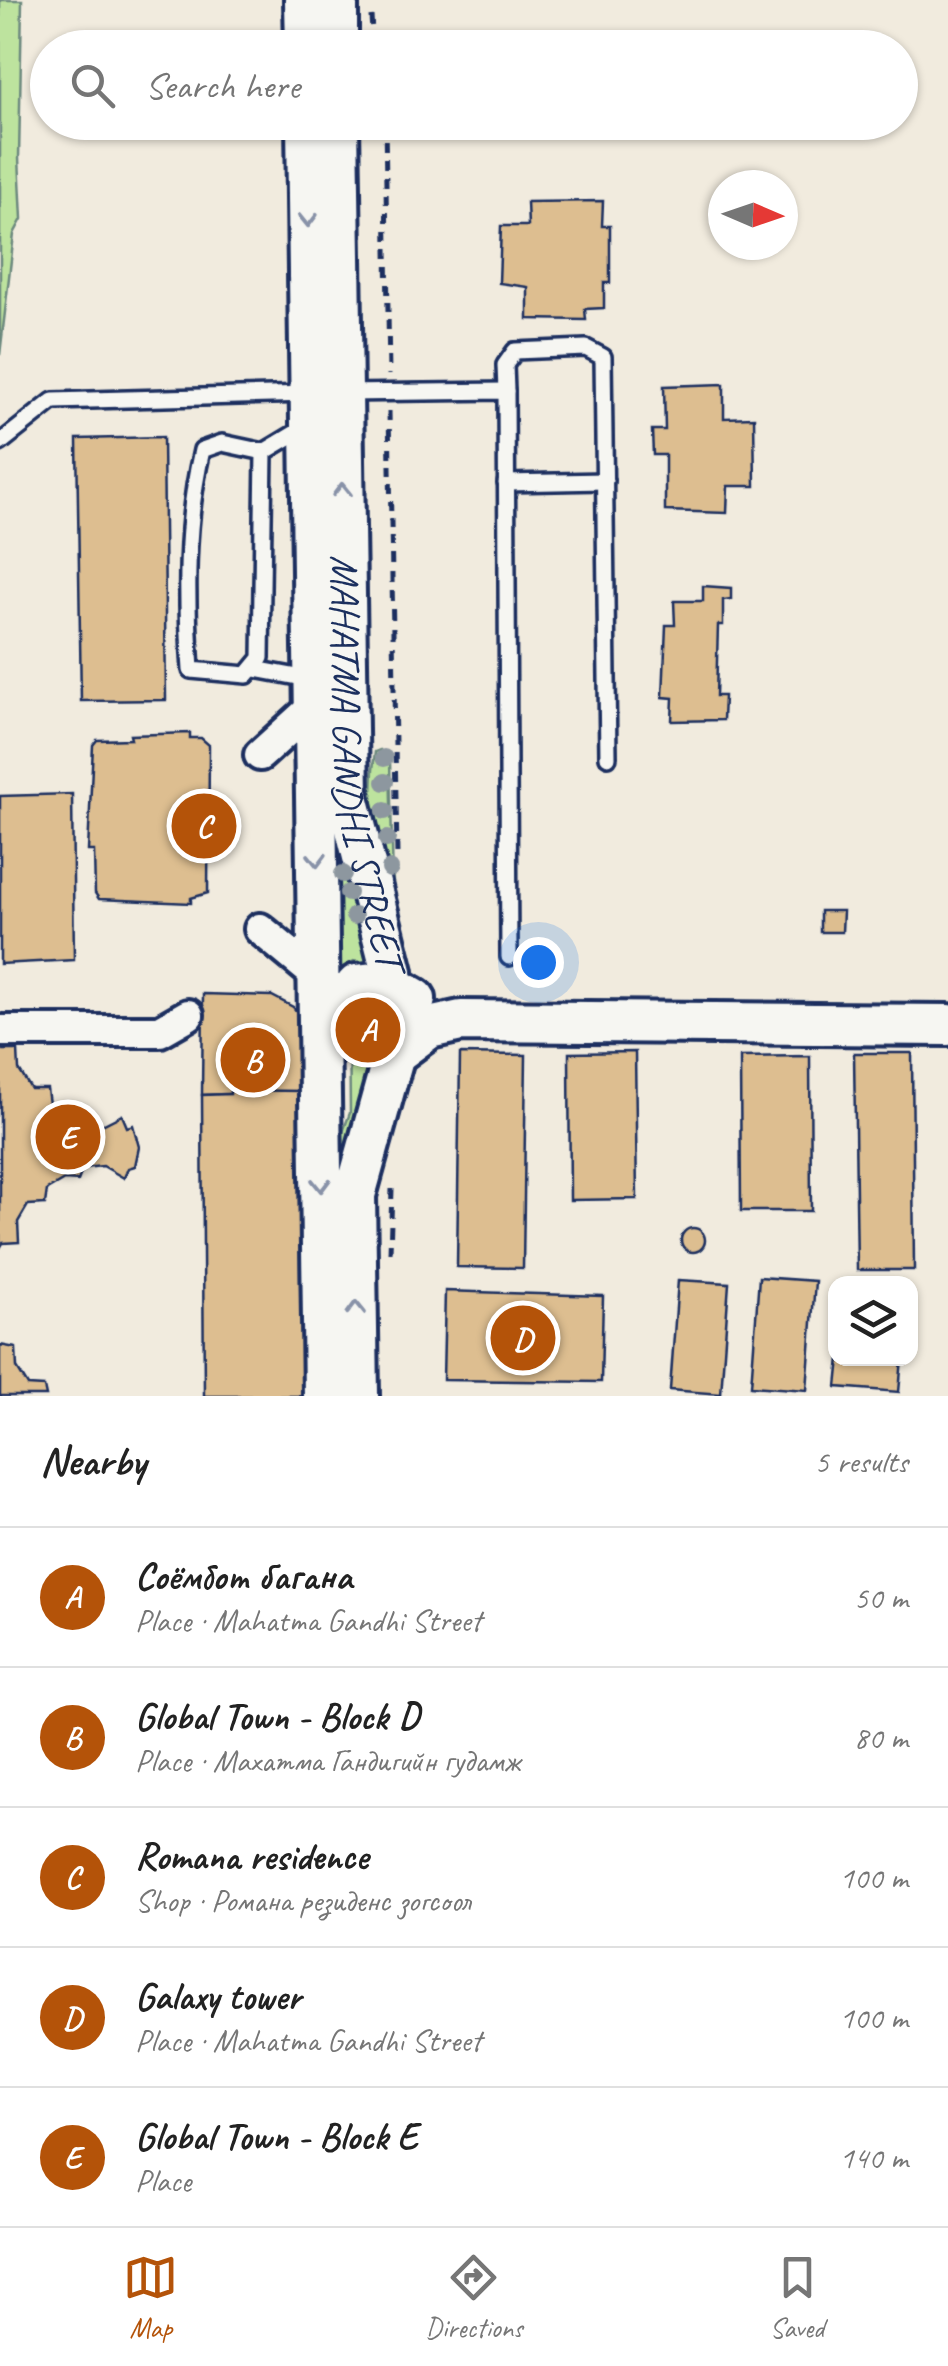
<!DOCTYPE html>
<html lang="en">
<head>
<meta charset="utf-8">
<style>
	body { margin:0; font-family:Caveat,sans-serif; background:#f6f6f6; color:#222 }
	.controls { position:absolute; right:30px; bottom:30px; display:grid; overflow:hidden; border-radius:20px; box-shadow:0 2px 8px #0004 }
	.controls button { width:90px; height:90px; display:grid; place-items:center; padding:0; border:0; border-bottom:2px solid #e0e0e0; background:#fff; color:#222; font:50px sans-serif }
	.compass { position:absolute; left:708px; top:170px; width:90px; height:90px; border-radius:50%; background:#fff; box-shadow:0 2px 8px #0004; rotate:92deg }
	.you { position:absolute; left:538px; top:962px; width:35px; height:35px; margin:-25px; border:8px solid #fff; border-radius:50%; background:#1a73e8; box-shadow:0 0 0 15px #1a73e833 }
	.badge { display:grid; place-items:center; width:65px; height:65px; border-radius:50%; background:#b45309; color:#fff; font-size:32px; font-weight:700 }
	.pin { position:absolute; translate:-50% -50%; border:5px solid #fff; box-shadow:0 2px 10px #0006 }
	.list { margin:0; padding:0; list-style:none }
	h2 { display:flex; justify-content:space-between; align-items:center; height:130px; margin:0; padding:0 40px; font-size:42px }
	h2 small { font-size:32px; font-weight:400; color:#767676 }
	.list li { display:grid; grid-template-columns:65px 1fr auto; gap:30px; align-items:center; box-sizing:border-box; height:140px; padding:0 40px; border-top:2px solid #e0e0e0 }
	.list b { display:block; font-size:38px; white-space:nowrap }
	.list p { margin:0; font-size:32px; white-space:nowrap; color:#767676 }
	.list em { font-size:32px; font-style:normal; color:#767676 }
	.icon { flex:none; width:55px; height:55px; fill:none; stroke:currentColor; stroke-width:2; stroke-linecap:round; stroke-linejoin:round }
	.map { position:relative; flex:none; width:948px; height:1396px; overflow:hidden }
	.search { position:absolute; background:#fff; box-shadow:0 2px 8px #0004; left:30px; right:30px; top:30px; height:110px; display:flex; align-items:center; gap:25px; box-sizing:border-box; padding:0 35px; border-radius:55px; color:#767676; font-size:38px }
	.sheet { height:830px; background:#fff }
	nav { display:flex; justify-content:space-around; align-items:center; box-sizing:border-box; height:140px; border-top:2px solid #e0e0e0; background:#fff; font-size:28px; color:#767676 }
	nav a { display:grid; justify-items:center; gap:5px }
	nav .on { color:#b45309 }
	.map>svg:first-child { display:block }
	.green { fill:#bde39e; stroke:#6c897e; stroke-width:2.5 }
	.building { fill:#ddbe90; stroke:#1b2f5e; stroke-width:2.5 }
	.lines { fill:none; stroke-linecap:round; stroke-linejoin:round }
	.lane-casing { stroke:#1b2f5e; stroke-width:22 }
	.street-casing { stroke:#1b2f5e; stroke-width:38 }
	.secondary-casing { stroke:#1b2f5e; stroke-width:48 }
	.path { stroke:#1b2f5e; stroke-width:5; stroke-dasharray:10 8; stroke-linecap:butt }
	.lane { stroke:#f6f6f2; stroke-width:15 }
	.street { stroke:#f6f6f2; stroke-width:30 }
	.secondary { stroke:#f6f6f2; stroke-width:40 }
	.tree { fill:#8d979f }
	.oneway { stroke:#8892a8 }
	.labels { text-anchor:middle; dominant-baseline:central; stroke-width:9; stroke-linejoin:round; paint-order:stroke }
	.street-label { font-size:40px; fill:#1b2f5e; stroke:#f6f6f2 }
</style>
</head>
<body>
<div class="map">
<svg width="948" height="1396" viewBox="0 0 948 1396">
	<rect width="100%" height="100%" fill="#f1ebde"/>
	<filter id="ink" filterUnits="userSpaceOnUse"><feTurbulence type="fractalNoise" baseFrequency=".01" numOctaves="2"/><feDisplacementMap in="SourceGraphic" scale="20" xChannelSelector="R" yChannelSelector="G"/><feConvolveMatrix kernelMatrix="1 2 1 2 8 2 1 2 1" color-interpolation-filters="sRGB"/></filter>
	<g filter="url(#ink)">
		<g class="green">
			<polygon points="0,0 22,0 19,158 22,219 14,234 0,355"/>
			<path d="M380,750L390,760L393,886H385C375,840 368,799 375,752Z"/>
			<polygon points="337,759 378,965 354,961 336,971"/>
			<polygon points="371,1003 381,1020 336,1279 337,1148 350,1113 349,1015 355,1005"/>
		</g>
		<g class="building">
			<polygon points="603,201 602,226 610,226 610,283 604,283 604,308 585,309 586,320 528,319 528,287 499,283 501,226 528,226 527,202"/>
			<polygon points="724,384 724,418 754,417 755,486 728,486 727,513 665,511 665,455 653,455 652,430 665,430 664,386"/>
			<polygon points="163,437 166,700 81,701 77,439"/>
			<polygon points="703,586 731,588 731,599 723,600 723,625 718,625 716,696 724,696 723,720 672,721 673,698 663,697 666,625 675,625 674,601 703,601"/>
			<polygon points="190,733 190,738 201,738 209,745 208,893 191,898 191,903 99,899 95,893 94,851 88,851 93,745 97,740 131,739 130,735"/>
			<polygon points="72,794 74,960 0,964 0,796"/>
			<polygon points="820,911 843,911 842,932 820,932"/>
			<polygon points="203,994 272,996 293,1007 301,1017 301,1091 202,1095"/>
			<polygon points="0,1043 3,1050 18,1050 19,1070 31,1089 47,1089 49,1104 61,1112 75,1108 83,1124 104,1124 122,1115 127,1127 133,1125 139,1147 135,1166 128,1168 124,1178 103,1166 83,1168 78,1181 64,1180 47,1190 45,1204 28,1205 18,1222 19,1242 3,1243 0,1248"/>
			<polygon points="635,1052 637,1199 570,1200 569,1053"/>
			<polygon points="854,1053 912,1053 914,1270 857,1270"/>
			<polygon points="460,1054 526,1055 523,1268 457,1267"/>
			<polygon points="810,1056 811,1211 741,1211 740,1057"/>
			<polygon points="230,1090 301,1091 303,1396 204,1396 202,1095 230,1094"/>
			<circle cx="693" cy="1240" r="12"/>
			<polygon points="759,1277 815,1281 807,1390 751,1386"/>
			<polygon points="678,1280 729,1283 721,1394 670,1390"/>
			<polygon points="445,1291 603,1296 601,1382 443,1380"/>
			<polygon points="0,1345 16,1348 17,1368 28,1386 44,1387 46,1396 0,1396"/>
			<polygon points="840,1358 902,1358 899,1392 837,1387"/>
		</g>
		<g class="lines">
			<defs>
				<g id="lane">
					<polyline points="506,391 505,365 515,351 586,348 603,357 608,757"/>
					<polyline points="344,393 506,391 509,957"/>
					<polyline points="0,443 53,401 310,394"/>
					<path d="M264,452L261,658L247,675L191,670C186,597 185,522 202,450L222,443L264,452L304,428"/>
					<polyline points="506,483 605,481"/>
					<polyline points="255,669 314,680"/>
				</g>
				<g id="street">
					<polyline points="260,755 314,706"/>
					<polyline points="260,929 318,977"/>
					<polyline points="0,1031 160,1031 188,1015"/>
				</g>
				<g id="secondary">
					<polyline points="305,0 306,48"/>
					<polyline points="337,0 337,48"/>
					<polyline points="307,122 324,1396"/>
					<path id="s1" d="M338,122L348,797L392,972L395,1016L394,1054L355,1195L358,1396"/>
					<polyline points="326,1045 342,1001 357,985 386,982 415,999"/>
					<polyline points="394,1054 429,1028 461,1021 948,1025"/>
				</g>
			</defs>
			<use href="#lane" class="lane-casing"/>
			<use href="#street" class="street-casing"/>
			<use href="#secondary" class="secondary-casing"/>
			<g class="path">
				<polyline points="371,16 373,48"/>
				<polyline points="385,122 389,375"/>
				<polyline points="389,411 397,855"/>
				<polyline points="390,1253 392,1189"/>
			</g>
			<use href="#lane" class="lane"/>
			<use href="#street" class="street"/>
			<use href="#secondary" class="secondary"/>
		</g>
		<g class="tree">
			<circle cx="384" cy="758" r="9"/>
			<circle cx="385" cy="782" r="9"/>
			<circle cx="385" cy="811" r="9"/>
			<circle cx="387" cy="839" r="9"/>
			<circle cx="390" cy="869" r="9"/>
			<circle cx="343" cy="874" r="9"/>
			<circle cx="348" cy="893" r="9"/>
			<circle cx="354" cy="916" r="9"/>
		</g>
		<defs><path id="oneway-chevron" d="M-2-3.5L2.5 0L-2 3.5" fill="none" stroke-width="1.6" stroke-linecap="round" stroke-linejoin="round" transform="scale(2.5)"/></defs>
		<g class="oneway">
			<use href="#oneway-chevron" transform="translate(308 220) rotate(89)"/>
			<use href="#oneway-chevron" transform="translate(342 490) rotate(-91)"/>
			<use href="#oneway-chevron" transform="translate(317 860) rotate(89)"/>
			<use href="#oneway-chevron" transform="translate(321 1185) rotate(89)"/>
			<use href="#oneway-chevron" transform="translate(356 1308) rotate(-91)"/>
		</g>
	</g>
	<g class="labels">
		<g class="street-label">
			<text stroke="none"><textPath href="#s1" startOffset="642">MAHATMA GANDHI STREET</textPath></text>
		</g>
	</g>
</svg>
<div class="controls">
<button><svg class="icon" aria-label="layers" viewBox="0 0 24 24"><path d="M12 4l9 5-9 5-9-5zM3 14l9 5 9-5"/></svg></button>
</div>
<svg class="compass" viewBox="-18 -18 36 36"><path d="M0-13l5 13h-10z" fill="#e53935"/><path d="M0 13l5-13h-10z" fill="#767676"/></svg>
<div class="you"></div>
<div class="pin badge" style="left:368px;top:1030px">A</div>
<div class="pin badge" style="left:253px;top:1060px">B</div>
<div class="pin badge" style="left:204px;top:826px">C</div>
<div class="pin badge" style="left:523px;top:1338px">D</div>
<div class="pin badge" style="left:68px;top:1137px">E</div>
<div class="search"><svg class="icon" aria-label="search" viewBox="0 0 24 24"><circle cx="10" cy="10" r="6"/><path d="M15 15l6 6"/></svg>Search here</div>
</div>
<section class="sheet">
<h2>Nearby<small>5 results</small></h2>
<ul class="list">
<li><span class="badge">A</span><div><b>Соёмбот багана</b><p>Place · Mahatma Gandhi Street</p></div><em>50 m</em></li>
<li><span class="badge">B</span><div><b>Global Town - Block D</b><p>Place · Махатма Гандигийн гудамж</p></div><em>80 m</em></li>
<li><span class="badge">C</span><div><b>Romana residence</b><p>Shop · Романа резиденс зогсоол</p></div><em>100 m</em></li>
<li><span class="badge">D</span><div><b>Galaxy tower</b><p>Place · Mahatma Gandhi Street</p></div><em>100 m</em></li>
<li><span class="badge">E</span><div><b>Global Town - Block E</b><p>Place</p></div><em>140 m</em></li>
</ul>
</section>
<nav>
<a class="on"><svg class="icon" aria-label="map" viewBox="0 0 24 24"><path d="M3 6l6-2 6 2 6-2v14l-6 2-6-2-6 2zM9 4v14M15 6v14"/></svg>Map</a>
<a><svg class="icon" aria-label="directions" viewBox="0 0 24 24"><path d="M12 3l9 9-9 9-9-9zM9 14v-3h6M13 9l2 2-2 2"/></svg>Directions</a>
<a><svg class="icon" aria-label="saved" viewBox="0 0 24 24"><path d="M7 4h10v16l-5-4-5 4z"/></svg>Saved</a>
</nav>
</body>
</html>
